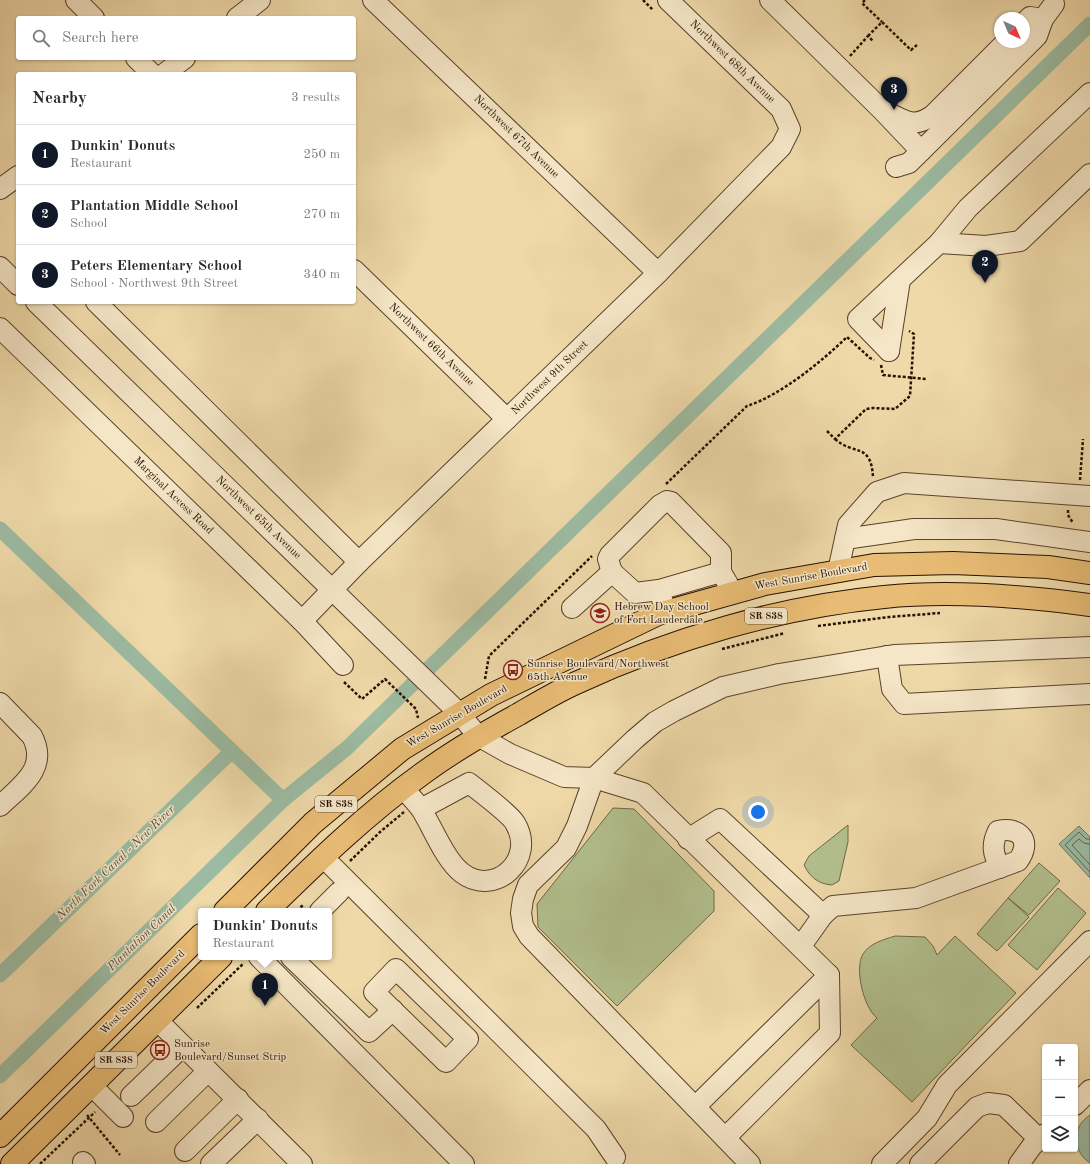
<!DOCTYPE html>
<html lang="en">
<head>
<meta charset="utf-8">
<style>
	body { margin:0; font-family:"Old Standard TT",serif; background:#f2f2f3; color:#2b2b33 }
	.controls { position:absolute; right:12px; bottom:12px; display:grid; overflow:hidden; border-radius:4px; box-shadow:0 1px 3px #0004 }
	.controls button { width:36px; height:36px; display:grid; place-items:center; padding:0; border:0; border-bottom:1px solid #e1e1e2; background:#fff; color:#2b2b33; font:20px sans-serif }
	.compass { position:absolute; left:994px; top:12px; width:36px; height:36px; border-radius:50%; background:#fff; box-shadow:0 1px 3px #0004; rotate:136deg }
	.you { position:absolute; left:758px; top:812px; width:14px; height:14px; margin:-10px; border:3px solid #fff; border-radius:50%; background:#1a73e8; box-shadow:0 0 0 6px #1a73e833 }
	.badge { display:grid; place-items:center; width:26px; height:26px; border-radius:50%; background:#111827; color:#fff; font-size:13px; font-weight:700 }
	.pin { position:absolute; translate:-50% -33px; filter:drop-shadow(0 1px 2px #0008) }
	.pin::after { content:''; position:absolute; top:21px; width:14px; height:12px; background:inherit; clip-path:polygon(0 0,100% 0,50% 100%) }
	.popup { position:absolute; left:198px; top:908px; width:134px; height:52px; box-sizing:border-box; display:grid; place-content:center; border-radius:4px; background:#fff; filter:drop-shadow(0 1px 3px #0005); font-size:13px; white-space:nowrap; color:#7c7c81 }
	.popup b { font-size:15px; color:#2b2b33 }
	.popup::after { content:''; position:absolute; left:50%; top:100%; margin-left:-8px; border:8px solid transparent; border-top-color:#fff }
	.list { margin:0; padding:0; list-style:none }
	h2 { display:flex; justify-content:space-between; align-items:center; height:52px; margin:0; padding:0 16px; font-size:17px }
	h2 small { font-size:13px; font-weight:400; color:#7c7c81 }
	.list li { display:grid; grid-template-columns:26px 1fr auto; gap:12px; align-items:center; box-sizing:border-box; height:60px; padding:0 16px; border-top:1px solid #e1e1e2 }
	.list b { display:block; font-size:15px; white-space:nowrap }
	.list p { margin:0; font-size:13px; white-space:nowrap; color:#7c7c81 }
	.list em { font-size:13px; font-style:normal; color:#7c7c81 }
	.icon { flex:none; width:22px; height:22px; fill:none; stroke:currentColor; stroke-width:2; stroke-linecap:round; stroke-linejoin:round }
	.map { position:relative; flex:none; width:1090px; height:1164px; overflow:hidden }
	.search { position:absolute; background:#fff; box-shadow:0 1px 3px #0004; left:16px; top:16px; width:340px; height:44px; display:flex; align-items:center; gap:10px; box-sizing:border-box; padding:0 14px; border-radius:4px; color:#7c7c81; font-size:15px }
	.panel { position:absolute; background:#fff; box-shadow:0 1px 3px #0004; left:16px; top:72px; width:340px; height:232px; border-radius:4px }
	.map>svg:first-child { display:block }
	.green { fill:#b2c08e; stroke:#6d6848 }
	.water { fill:#9cbba2; stroke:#6e7762 }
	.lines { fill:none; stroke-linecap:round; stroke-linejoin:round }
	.shore { stroke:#626652; stroke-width:1 }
	.canal { stroke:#9cbba2; stroke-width:15 }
	.minor-casing { stroke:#5a422c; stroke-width:22 }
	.highway-casing { stroke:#281003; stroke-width:24 }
	.path { stroke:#281003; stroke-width:2.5; stroke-dasharray:3 2; stroke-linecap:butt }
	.minor { stroke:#f5e6c7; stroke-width:20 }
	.highway { stroke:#e8bc74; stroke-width:22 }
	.labels { text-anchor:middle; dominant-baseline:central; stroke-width:3; stroke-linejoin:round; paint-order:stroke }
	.shield { fill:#f5e6c7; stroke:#66503e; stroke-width:1 }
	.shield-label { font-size:10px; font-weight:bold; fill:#281003 }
	.street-label { font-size:11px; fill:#281003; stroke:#f5e6c7 }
	.poi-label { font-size:11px; fill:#281003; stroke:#f5e6c7; text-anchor:start }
	.water-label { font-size:12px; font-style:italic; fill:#514c3b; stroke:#f5e6c7 }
</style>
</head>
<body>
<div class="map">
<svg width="1090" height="1164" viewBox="0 0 1090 1164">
	<rect width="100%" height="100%" fill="#efd9a9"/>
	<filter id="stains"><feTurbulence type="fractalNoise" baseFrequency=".005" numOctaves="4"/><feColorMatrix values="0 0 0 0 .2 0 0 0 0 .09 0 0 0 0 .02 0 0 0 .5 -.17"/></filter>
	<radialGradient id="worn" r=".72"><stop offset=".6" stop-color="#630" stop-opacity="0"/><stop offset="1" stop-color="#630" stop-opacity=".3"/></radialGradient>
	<g class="green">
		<polygon points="613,808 634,809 714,891 714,911 617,1006 538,927 537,904"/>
		<path d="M848,825V842L839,881L832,885C818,884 810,877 804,865L809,856Z"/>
		<polygon points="1039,863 1060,881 1029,915 1008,898"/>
		<polygon points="1058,888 1086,913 1037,970 1008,945"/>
		<polygon points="1008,898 1029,917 997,951 977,934"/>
		<path d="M895,936L925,937L933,946L937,955L955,936L1016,993L912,1102L851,1045L877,1018C864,1008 854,969 863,954C870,943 883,940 895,936Z"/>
	</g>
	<g class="water">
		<polygon points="1079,826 1090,837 1090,878 1059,844"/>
		<path d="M1090,1115V1163C1072,1151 1071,1127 1090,1115Z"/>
	</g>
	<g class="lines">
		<g class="shore">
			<polyline points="1090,839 1086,839 1079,832 1065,845 1090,872"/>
			<polyline points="1090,844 1084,843 1079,839 1072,845 1090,865"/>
		</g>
		<g class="canal">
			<polyline points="0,529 283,800"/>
			<polyline points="0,975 232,751"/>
			<polyline points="0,1076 283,800 347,748 1090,24"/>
		</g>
		<defs>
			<g id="minor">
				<polyline points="76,0 94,18"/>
				<polyline points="373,0 658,273"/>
				<polyline points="770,0 881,109 921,151"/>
				<polyline points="237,18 260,0"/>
				<polyline points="1024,23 1030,17 1043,19"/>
				<polyline points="136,58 152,74"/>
				<polyline points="164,74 185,58"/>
				<path d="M889,113C907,122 915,128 933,115L1006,42"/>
				<polyline points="896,167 909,163 1037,36 1043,19 1054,4"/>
				<polyline points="0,189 18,176"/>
				<polyline points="939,243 986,246 1020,241 1090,174"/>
				<polyline points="0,267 18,285"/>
				<polyline points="354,270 507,419"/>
				<polyline points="36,302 459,713 478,736 510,754 564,777 594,778 643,793 829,975 830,1033 725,1138"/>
				<polyline points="96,302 359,562"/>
				<polyline points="0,328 302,621 343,665"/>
				<polyline points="889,351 858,319 939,243 968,208 1090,93"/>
				<polyline points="889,351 900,280"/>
				<polyline points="845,539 914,529 996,529 1090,542"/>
				<polyline points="838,571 848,525 877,492 904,483 1090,496"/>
				<polyline points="612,572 608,559 610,555 660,505 667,501 671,502 721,553 721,572"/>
				<polyline points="572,608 612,572 635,593 659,590"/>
				<polyline points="666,612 659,590 721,572 728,584"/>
				<polyline points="302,621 359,562 658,273 781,147 790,129 781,109 668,0"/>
				<polyline points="887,656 892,689 904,704 1090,694"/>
				<path d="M0,703L32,736C49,768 21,786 0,806"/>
				<path d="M403,788C409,795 416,802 421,809C433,828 445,860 462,873C495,898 537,859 515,823C510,814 479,791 469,783L421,809"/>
				<polyline points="688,839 720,819 823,915 801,946"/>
				<polyline points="323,857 596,1129 615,1157"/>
				<polyline points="320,911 339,892"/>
				<path d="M823,915L833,906L916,898L1018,861C1032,842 1021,826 998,831C991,845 993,854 1000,868"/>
				<polyline points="259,957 464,1164"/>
				<polyline points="291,957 369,1032 393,1010"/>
				<polygon points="396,969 468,1039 446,1062 374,992"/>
				<polyline points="157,1020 302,1164"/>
				<polyline points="91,1085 123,1117"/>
				<polyline points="131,1096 183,1046"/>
				<polyline points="1075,1105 1090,1090"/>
				<polyline points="695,1107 529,936 523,926 521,913 523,899 528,885 566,848 577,826 594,778 635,739 655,722 674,711 723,687 779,674 894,655 1090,647"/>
				<polyline points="156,1122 208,1071"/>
				<polyline points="185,1151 238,1099"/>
				<polyline points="83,1162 85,1164"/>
				<polyline points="211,1164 258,1119"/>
				<polyline points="750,1164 695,1107 829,975"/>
				<polyline points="882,1164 927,1118 947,1085 1090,941"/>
				<polyline points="920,1164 977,1107 988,1103 1004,1105 1039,1139"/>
				<polyline points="1019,1164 1032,1146 1045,1134"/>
			</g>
			<g id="highway">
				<polyline points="225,911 313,823 402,749 491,695 658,614 765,584 874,565 953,563 1048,567 1090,573"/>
				<path d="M267,911C316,863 366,814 422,774C453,751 486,732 519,714C538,703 556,692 576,683C671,639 780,607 884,597C952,590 1023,596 1090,605"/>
				<polyline points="0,1136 201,935"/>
				<polyline points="12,1164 221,957"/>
			</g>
		</defs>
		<use href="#minor" class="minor-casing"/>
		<use href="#highway" class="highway-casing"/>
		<g class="path">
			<polyline points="643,0 653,10"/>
			<polyline points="865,0 862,3 882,22"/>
			<polyline points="868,36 882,22 911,50 917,45"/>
			<polyline points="850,56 868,36 873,41"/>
			<polyline points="881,365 883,375 926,379"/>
			<polyline points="827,431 835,439 866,409 873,408 895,409 910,396 914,334 909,331"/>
			<path d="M835,439C854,456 871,442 873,477"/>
			<polyline points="1080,480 1083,439"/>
			<path d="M666,484L747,406C781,395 821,362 847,337L870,358L874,360"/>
			<polyline points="1068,510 1068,515 1073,523"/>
			<polyline points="818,626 889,617 940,613"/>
			<polyline points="722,649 785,633"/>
			<polyline points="485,679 489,656 592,556"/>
			<polyline points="344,682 362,699 385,679 416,709 418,718"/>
			<polyline points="350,861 380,832 404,812"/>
			<polyline points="297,911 304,904"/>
			<polyline points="197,1008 244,963"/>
			<polyline points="87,1115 120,1155"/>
			<polyline points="40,1164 95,1112"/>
		</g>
		<use href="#minor" class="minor"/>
		<use href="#highway" class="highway"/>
	</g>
	<defs>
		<symbol id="school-ring" viewBox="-11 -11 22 22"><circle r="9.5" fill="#f5e6c7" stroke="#8f2418" stroke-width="1.5"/><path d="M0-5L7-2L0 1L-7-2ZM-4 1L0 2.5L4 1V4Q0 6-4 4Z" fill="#8f2418"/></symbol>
		<symbol id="bus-ring" viewBox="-11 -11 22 22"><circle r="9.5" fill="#f5e6c7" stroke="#8f2418" stroke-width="1.5"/><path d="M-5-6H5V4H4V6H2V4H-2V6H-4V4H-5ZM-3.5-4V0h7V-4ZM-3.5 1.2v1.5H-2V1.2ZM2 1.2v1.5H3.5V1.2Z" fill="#8f2418"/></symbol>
	</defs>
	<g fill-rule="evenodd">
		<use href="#school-ring" x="589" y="602" width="22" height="22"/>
		<use href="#bus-ring" x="502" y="659" width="22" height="22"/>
		<use href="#bus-ring" x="149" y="1039" width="22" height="22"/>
	</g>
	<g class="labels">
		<g class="shield">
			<rect x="745" y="608" width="42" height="16" rx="3"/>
			<rect x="315" y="796" width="42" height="16" rx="3"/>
			<rect x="95" y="1052" width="42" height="16" rx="3"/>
		</g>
		<g class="shield-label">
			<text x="766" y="616">SR 838</text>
			<text x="336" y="804">SR 838</text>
			<text x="116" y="1060">SR 838</text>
		</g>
		<g class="street-label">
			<text transform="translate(732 62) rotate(44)">Northwest 68th Avenue</text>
			<text transform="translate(516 137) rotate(44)">Northwest 67th Avenue</text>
			<text transform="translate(431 345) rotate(44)">Northwest 66th Avenue</text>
			<text transform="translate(550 378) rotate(-44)">Northwest 9th Street</text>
			<text transform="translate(173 496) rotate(44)">Marginal Access Road</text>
			<text transform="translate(258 518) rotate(44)">Northwest 65th Avenue</text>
			<text transform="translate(811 577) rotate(-10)">West Sunrise Boulevard</text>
			<text transform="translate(457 717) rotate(-30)">West Sunrise Boulevard</text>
			<text transform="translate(143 993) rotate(-45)">West Sunrise Boulevard</text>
		</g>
		<g class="poi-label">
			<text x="614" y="607">Hebrew Day School<tspan x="614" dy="13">of Fort Lauderdale</tspan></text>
			<text x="527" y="664">Sunrise Boulevard/Northwest<tspan x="527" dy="13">65th Avenue</tspan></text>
			<text x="174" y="1044">Sunrise<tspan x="174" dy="13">Boulevard/Sunset Strip</tspan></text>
		</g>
		<g class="water-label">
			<text transform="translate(116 863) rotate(-44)">North Fork Canal - New River</text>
			<text transform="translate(142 938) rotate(-44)">Plantation Canal</text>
		</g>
	</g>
	<rect width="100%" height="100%" filter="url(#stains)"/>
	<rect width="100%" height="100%" fill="url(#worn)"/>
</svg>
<div class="controls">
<button>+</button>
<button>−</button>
<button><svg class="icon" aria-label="layers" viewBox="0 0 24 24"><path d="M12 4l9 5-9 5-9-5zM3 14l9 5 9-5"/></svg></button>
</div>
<svg class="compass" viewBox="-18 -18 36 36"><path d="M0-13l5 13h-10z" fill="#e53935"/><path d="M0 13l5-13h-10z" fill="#7c7c81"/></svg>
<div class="you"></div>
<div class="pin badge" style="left:265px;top:1006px">1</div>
<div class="popup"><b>Dunkin' Donuts</b>Restaurant</div>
<div class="pin badge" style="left:985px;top:283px">2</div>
<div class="pin badge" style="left:894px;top:110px">3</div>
<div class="search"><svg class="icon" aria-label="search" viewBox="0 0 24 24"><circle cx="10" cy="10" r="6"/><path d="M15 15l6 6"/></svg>Search here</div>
<section class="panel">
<h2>Nearby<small>3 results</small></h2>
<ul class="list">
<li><span class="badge">1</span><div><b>Dunkin' Donuts</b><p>Restaurant</p></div><em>250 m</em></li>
<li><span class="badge">2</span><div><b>Plantation Middle School</b><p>School</p></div><em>270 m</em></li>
<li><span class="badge">3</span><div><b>Peters Elementary School</b><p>School · Northwest 9th Street</p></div><em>340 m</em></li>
</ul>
</section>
</div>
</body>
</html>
